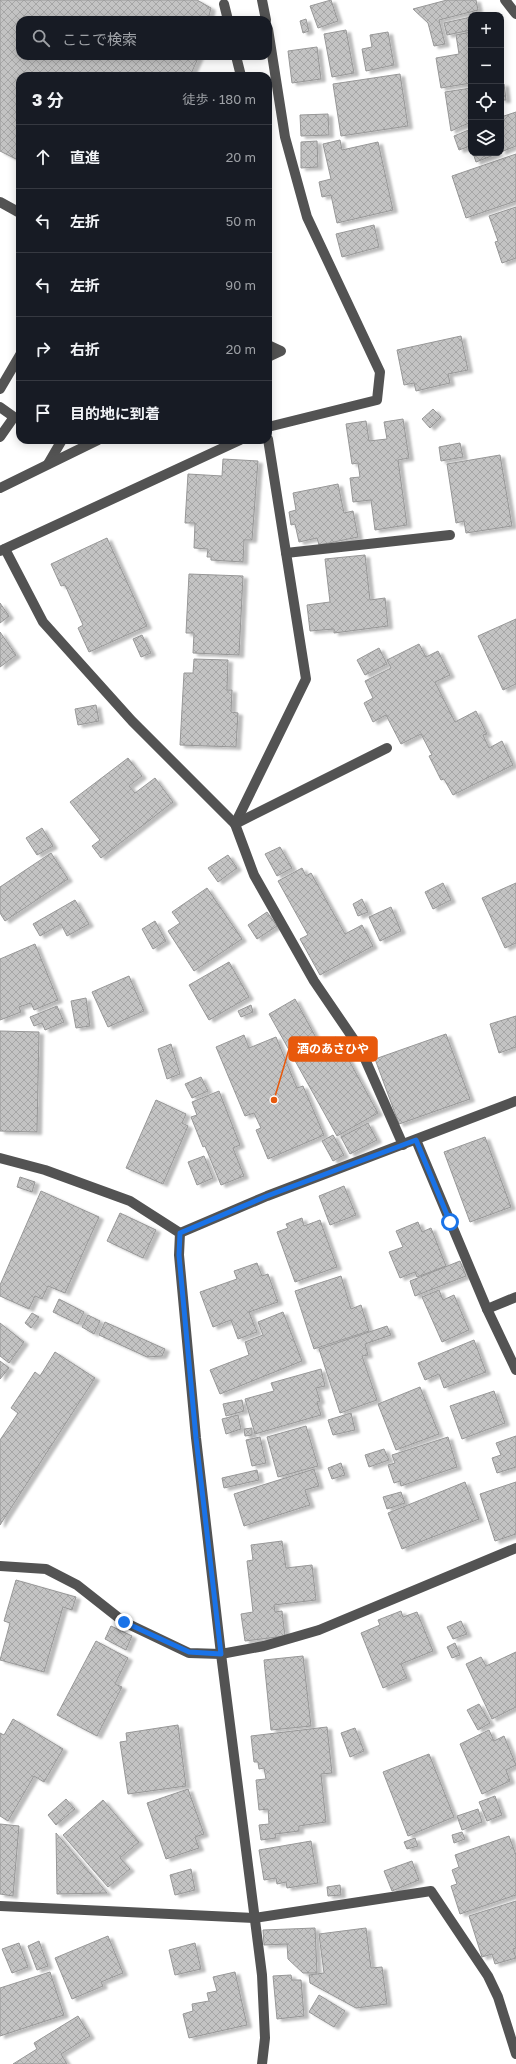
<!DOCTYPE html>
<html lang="ja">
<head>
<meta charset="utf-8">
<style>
	body { margin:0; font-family:"Golos Text","Noto Sans JP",sans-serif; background:#20242c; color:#f1f3f6 }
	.controls { position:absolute; right:12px; top:12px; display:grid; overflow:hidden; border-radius:8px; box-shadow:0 2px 10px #0003 }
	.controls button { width:36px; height:36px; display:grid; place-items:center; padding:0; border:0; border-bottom:1px solid #363941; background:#171b24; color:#f1f3f6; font:20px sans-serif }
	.stop { position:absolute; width:12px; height:12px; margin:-9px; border:3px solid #1a73e8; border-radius:50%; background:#fff }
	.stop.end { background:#1a73e8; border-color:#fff; box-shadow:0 1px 4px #0008 }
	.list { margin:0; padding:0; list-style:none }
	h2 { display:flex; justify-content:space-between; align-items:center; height:52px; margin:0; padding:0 16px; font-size:17px }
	h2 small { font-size:13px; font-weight:400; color:#9ea1a6 }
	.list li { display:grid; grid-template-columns:26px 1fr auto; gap:12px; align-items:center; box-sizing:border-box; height:64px; padding:0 16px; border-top:1px solid #363941 }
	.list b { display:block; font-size:15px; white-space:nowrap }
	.list em { font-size:13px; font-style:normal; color:#9ea1a6 }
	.icon { flex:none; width:22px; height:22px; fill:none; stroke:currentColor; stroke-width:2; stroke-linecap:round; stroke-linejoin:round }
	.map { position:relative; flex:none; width:516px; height:2064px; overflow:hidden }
	.search { position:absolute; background:#171b24; box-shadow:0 2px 10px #0003; left:16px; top:16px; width:256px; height:44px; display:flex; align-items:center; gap:10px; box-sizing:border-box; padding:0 14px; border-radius:12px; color:#9ea1a6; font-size:15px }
	.panel { position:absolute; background:#171b24; box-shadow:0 2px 10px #0003; left:16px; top:72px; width:256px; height:372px; border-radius:12px }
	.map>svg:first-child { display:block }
	.building { fill:url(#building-cross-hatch); stroke:#979797; filter:url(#shadow) }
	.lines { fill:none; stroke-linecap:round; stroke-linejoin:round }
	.minor { stroke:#535353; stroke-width:10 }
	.route { stroke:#1a73e8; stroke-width:5 }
	.leader { fill:none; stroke:#e8590c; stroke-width:1.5 }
	.callout-dot { fill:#e8590c; stroke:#fff; stroke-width:1.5 }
	.callout { fill:#e8590c; stroke:#e8590c; stroke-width:1.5 }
	.callout-label { font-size:12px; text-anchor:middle; font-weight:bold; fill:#fff }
</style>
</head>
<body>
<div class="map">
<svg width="516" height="2064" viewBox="0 0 516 2064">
	<defs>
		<pattern id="building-cross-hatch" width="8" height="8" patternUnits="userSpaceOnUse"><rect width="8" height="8" fill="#c3c3c3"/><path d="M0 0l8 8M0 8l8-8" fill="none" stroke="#a6a6a6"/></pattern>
		<filter id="shadow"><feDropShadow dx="4.5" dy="2.5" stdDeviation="1" flood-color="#0004"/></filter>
	</defs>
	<rect width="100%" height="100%" fill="#fff"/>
	<g class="building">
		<polygon points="0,0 197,0 211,8 208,20 20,20 20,56 199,56 190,76 20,76 20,161 0,151"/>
		<polygon points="331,0 338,21 318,28 310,6"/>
		<polygon points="447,0 476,0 478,10 439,20 445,44 434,46 428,23 413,9"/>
		<polygon points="471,17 471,30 447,35 444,23"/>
		<polygon points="306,19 309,31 303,33 300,21"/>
		<polygon points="346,30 354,73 332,77 324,34"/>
		<polygon points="388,32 394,65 366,71 362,49 372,47 370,35"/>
		<polygon points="471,32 471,83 441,88 436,58 459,54 456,35"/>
		<polygon points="317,47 321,79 292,83 288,51"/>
		<polygon points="400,74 408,126 341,136 333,84"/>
		<polygon points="501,84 504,84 506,100 501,100"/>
		<polygon points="471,88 471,122 451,131 445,92"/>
		<polygon points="516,112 516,146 501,152 501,117"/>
		<polygon points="328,114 329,135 301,136 300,115"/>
		<polygon points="471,129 471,148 470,146 459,150 454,136"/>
		<polygon points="340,140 342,150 378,142 393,210 337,223 331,195 322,197 319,182 331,179 323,144"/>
		<polygon points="317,141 318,167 301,168 301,142"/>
		<polygon points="473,153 499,153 476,162"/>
		<polygon points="516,154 516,201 466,218 452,176"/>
		<polygon points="516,207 516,258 502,263 495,242 498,241 489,216"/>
		<polygon points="374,225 379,247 342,257 336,234"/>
		<polygon points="461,336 468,370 448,374 450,383 416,391 414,383 404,385 397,350"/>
		<polygon points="433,409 441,417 430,428 422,419"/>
		<polygon points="403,419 409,458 398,460 407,525 375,530 371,500 353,502 350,478 360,477 358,463 352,464 346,424 366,421 369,441 387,439 384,422"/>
		<polygon points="460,443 463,457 441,461 439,447"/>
		<polygon points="500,455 512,526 466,533 464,521 456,523 447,464"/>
		<polygon points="223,459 258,461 252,540 244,540 243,562 211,560 211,557 207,557 208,549 194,548 195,523 185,523 188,474 222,476"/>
		<polygon points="338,484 344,513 353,511 358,537 319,545 317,538 299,542 295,524 291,525 289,512 296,510 293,493"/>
		<polygon points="107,538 147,626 89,652 78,628 83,625 65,585 61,586 51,564"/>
		<polygon points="365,555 370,600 385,598 388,626 334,633 334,629 310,631 307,605 330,602 325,559"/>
		<polygon points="189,574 243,576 239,655 193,653 194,633 186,633"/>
		<polygon points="0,603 9,616 0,623"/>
		<polygon points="516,619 516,684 503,690 478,636"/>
		<polygon points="0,632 16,655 0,667"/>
		<polygon points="142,635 151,653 141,657 133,639"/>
		<polygon points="419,644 426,657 438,651 450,675 435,682 455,722 476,711 487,734 483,735 489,748 502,741 513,765 453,795 444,779 441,780 429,756 432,755 421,734 401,744 386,715 373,722 364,703 373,698 365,681 391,668 387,660"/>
		<polygon points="379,648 387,664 365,675 357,660"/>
		<polygon points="194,659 228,660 227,690 232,690 231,712 238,713 236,747 180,745 184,673 193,673"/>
		<polygon points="96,705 99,721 78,725 75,709"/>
		<polygon points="128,758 142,776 129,786 135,793 155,778 173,802 101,858 92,846 100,840 70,802"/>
		<polygon points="42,828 53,846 37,855 26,838"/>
		<polygon points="280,847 292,868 277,876 265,854"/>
		<polygon points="51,853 68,879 5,921 0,913 0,887"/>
		<polygon points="228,855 237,868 218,882 208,868"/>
		<polygon points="302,868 306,876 311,873 345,934 362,925 373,946 320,975 300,939 308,935 278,881"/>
		<polygon points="443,883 451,900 433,909 425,892"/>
		<polygon points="516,883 516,943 505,948 482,898"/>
		<polygon points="207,888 242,939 194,971 168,931 180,923 172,912"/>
		<polygon points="362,899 368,912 358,916 353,904"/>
		<polygon points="75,900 89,924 67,936 61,924 40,936 33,924"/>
		<polygon points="391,907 401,931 380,941 369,917"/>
		<polygon points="267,912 277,926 257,939 248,925"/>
		<polygon points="155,921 166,941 153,949 142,929"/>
		<polygon points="35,944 58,1000 34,1010 31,1003 19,1007 21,1012 0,1020 0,959"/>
		<polygon points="229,962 249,997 209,1020 189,985"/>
		<polygon points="129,976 144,1011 108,1027 92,992"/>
		<polygon points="86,998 90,1026 76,1028 71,1001"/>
		<polygon points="295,999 320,1045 336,1037 378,1113 337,1136 269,1014"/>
		<polygon points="251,1005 253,1012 241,1017 238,1011"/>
		<polygon points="57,1006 64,1022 45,1030 42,1023 34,1026 30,1017"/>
		<polygon points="516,1016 516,1047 499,1053 490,1024"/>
		<polygon points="0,1031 39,1032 37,1132 0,1131"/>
		<polygon points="446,1034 470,1099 399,1124 375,1059"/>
		<polygon points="244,1035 249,1048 276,1037 297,1088 303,1086 324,1135 268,1159 256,1130 261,1128 254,1113 245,1116 216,1047"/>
		<polygon points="171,1044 180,1074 167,1079 158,1049"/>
		<polygon points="201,1077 208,1091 192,1098 185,1084"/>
		<polygon points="219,1091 240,1145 233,1148 244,1176 221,1185 205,1146 203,1147 191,1117 197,1115 192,1102"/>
		<polygon points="156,1100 186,1114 182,1123 188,1126 163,1184 126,1168"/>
		<polygon points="368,1123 377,1140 350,1154 341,1137"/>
		<polygon points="333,1135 344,1155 333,1161 322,1141"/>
		<polygon points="485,1137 511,1207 470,1222 444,1152"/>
		<polygon points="204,1156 213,1178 197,1185 188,1162"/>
		<polygon points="20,1177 35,1182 32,1192 17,1187"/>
		<polygon points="344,1186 356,1215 330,1225 319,1196"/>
		<polygon points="41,1191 99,1217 65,1293 48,1286 42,1299 35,1296 29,1309 0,1296 0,1285"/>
		<polygon points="120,1213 156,1230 143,1258 107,1241"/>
		<polygon points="302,1218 304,1226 320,1220 337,1267 295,1282 277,1232 288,1228 286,1224"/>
		<polygon points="418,1222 422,1232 431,1228 446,1266 417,1277 415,1272 400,1278 389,1252 403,1247 396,1231"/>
		<polygon points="460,1261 466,1276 415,1296 410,1281"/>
		<polygon points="257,1263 262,1276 268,1274 278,1302 249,1312 257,1332 238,1339 231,1320 213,1327 200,1292 237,1279 234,1271"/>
		<polygon points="341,1276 351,1309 361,1305 369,1331 314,1349 295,1291"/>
		<polygon points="439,1290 443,1300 454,1295 469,1330 442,1342 422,1297"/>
		<polygon points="59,1299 84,1312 78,1324 53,1312"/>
		<polygon points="283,1312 302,1361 220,1394 210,1370 249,1355 245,1342 263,1335 258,1322"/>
		<polygon points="32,1313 39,1317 31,1328 25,1323"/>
		<polygon points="88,1315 100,1321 94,1334 82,1327"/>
		<polygon points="105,1322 165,1349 162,1356 147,1357 99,1335"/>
		<polygon points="0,1323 24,1342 9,1363 0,1356"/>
		<polygon points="387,1326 391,1335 365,1344 368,1355 362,1356 377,1400 340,1413 319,1349"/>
		<polygon points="474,1340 486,1372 444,1388 439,1374 425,1380 418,1363"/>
		<polygon points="55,1352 95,1378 0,1525 0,1440 18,1413 11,1408 35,1372 40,1376"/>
		<polygon points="0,1361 9,1368 0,1379"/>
		<polygon points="321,1369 325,1386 316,1388 320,1401 317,1402 321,1415 255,1434 245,1399 274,1391 271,1383"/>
		<polygon points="420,1387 439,1434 396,1450 378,1404"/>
		<polygon points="494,1391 505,1423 462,1439 450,1406"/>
		<polygon points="242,1400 244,1411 226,1416 223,1404"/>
		<polygon points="351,1413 355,1430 333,1435 328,1420"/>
		<polygon points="238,1415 241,1429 226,1434 222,1419"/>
		<polygon points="306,1426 318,1466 278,1477 267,1437"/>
		<polygon points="252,1428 252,1435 245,1436 244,1429"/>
		<polygon points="516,1436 516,1467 497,1473 492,1458 501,1455 496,1443"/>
		<polygon points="260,1437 266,1463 252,1466 246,1440"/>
		<polygon points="448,1437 457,1467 401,1486 400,1481 394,1483 388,1465 395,1463 392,1455"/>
		<polygon points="384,1449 389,1460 369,1467 365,1455"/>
		<polygon points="341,1463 345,1475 332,1479 328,1468"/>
		<polygon points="314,1469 319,1486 305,1490 310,1505 244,1526 234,1494"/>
		<polygon points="257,1470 259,1480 224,1488 222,1478"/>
		<polygon points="465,1482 479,1519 402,1549 388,1513"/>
		<polygon points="516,1482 516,1534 495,1541 480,1494"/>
		<polygon points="401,1492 405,1503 387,1509 383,1497"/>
		<polygon points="282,1541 286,1568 312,1565 316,1600 274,1605 275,1612 282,1611 285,1636 245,1641 241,1614 253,1612 247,1561 253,1560 251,1545"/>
		<polygon points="16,1580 76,1597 72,1610 63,1607 44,1672 0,1660 10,1623 4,1621"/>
		<polygon points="401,1611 403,1617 417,1612 433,1651 401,1664 407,1678 383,1688 361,1633 380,1625 378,1620"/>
		<polygon points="461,1621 467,1634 453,1639 447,1627"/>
		<polygon points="111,1626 132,1636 126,1650 105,1639"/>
		<polygon points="96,1641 128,1658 115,1684 122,1687 97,1736 57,1715"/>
		<polygon points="455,1643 460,1655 452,1658 447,1647"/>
		<polygon points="516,1652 516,1707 492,1719 466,1664 481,1657 486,1666"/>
		<polygon points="303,1656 311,1726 271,1730 264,1660"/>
		<polygon points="479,1704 490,1723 478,1730 467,1710"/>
		<polygon points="13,1719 63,1749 44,1782 34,1776 8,1821 0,1816 0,1733 4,1735"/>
		<polygon points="178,1725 186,1786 128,1794 120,1742 127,1741 126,1733"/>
		<polygon points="327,1727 332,1773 321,1774 326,1822 299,1826 299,1831 275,1834 276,1838 261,1840 259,1825 269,1824 268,1809 259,1810 256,1780 266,1779 264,1768 259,1769 258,1762 254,1762 251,1736"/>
		<polygon points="355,1728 364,1751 350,1757 341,1733"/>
		<polygon points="489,1730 494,1741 504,1736 516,1765 506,1770 510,1781 482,1794 460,1744"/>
		<polygon points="429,1754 454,1817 408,1836 383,1772"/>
		<polygon points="188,1789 204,1834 195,1837 199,1848 166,1859 147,1803"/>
		<polygon points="495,1796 502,1815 487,1821 479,1802"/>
		<polygon points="66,1799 75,1809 56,1825 48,1815"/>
		<polygon points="103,1800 139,1842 120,1858 130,1869 108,1887 63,1835"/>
		<polygon points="478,1809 482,1822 462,1830 457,1816"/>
		<polygon points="0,1824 19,1826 13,1896 0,1894"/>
		<polygon points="462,1832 465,1839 454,1843 452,1835"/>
		<polygon points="56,1833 107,1893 57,1894"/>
		<polygon points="509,1836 516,1855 516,1895 460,1914 451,1886 457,1884 452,1870 459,1867 455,1855"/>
		<polygon points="415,1838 418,1846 407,1849 404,1842"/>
		<polygon points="311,1841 318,1883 287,1888 286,1882 277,1884 276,1878 264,1880 259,1850"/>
		<polygon points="412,1861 419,1880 392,1891 384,1871"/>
		<polygon points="191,1869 195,1890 175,1895 170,1875"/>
		<polygon points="340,1885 341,1895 328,1896 327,1887"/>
		<polygon points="516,1901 516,1948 513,1949 516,1958 495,1964 492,1954 482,1957 469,1916"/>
		<polygon points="315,1928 317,1973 303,1973 288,1959 287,1944 264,1945 263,1930"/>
		<polygon points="366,1928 371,1968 382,1967 387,2004 356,2008 310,1983 309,1975 324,1973 319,1934"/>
		<polygon points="108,1936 123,1973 101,1982 103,1986 72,1999 55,1958"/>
		<polygon points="39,1941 48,1966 37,1970 28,1946"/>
		<polygon points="19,1943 28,1967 12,1973 2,1949"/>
		<polygon points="195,1943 201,1969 175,1975 169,1950"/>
		<polygon points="50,1972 64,2015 0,2036 0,1988"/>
		<polygon points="235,1972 247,2025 189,2038 183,2014 193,2011 192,2004 209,2001 207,1993 217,1991 213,1977"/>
		<polygon points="291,1975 292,1980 301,1980 304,2016 277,2019 273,1976"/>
		<polygon points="319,1995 345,2011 334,2027 309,2012"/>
		<polygon points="78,2016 90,2036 61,2054 67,2064 13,2064 37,2049 34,2043"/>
	</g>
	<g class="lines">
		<g class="minor">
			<polyline points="262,0 266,20"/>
			<polyline points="505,0 516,14"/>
			<polyline points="224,4 228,20"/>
			<polyline points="268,29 285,137 307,217 380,372 377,400 268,427"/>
			<polyline points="236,56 241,76"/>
			<polyline points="0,202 20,213"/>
			<polyline points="268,345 281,351 268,357"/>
			<polyline points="0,389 20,355"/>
			<polyline points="0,407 14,417 0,437"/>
			<polyline points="48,464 62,440"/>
			<polyline points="0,488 98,440"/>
			<polyline points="5,549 43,622 132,721 235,824 254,875 314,981 361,1050 403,1145"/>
			<polyline points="0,551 240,440"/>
			<polyline points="286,553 450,535"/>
			<polyline points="235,824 306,679 268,439"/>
			<polyline points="235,824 387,748"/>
			<polyline points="416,1140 487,1309 516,1370"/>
			<polyline points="0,1158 45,1170 130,1201 180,1233"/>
			<polyline points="180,1233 179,1255 196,1438 221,1654 262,1975 265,2038 262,2064"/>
			<polyline points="180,1233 267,1196 516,1101"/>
			<polyline points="487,1309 516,1297"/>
			<polyline points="0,1566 46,1569 77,1585 124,1622 189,1653 221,1654 264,1646 319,1630 516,1548"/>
			<polyline points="0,1906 254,1918 431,1891 488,1976 498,1997 516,2054"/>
		</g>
	</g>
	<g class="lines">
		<polyline class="route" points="124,1622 189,1652 221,1654 196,1438 179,1255 180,1233 267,1196 416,1140 450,1222"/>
	</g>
	<path class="leader" d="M274 1100L289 1049"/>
	<circle class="callout-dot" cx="274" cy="1100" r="4"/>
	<rect class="callout" x="289" y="1037" width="88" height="24" rx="4"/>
	<g class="callout-label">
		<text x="333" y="1053">酒のあさひや</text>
	</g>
</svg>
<div class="controls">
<button>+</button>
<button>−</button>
<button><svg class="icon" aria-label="locate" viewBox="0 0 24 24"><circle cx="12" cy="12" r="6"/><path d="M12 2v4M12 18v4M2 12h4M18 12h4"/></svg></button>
<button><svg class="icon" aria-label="layers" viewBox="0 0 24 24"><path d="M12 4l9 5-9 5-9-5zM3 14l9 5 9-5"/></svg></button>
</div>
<div class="stop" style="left:450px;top:1222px"></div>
<div class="stop end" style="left:124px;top:1622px"></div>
<div class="search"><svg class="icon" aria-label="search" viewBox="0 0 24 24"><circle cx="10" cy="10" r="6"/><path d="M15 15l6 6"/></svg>ここで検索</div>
<section class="panel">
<h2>3 分<small>徒歩 · 180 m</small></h2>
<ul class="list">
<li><svg class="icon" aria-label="ahead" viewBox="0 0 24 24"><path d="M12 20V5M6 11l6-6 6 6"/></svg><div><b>直進</b></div><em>20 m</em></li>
<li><svg class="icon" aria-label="left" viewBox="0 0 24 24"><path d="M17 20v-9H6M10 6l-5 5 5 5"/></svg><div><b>左折</b></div><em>50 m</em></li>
<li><svg class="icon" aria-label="left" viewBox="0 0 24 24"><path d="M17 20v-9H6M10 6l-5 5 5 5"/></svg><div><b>左折</b></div><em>90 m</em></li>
<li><svg class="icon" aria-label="right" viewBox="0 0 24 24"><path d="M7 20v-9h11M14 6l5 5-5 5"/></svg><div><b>右折</b></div><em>20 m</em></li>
<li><svg class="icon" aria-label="arrive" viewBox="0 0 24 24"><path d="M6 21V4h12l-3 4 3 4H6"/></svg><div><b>目的地に到着</b></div></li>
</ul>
</section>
</div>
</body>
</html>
